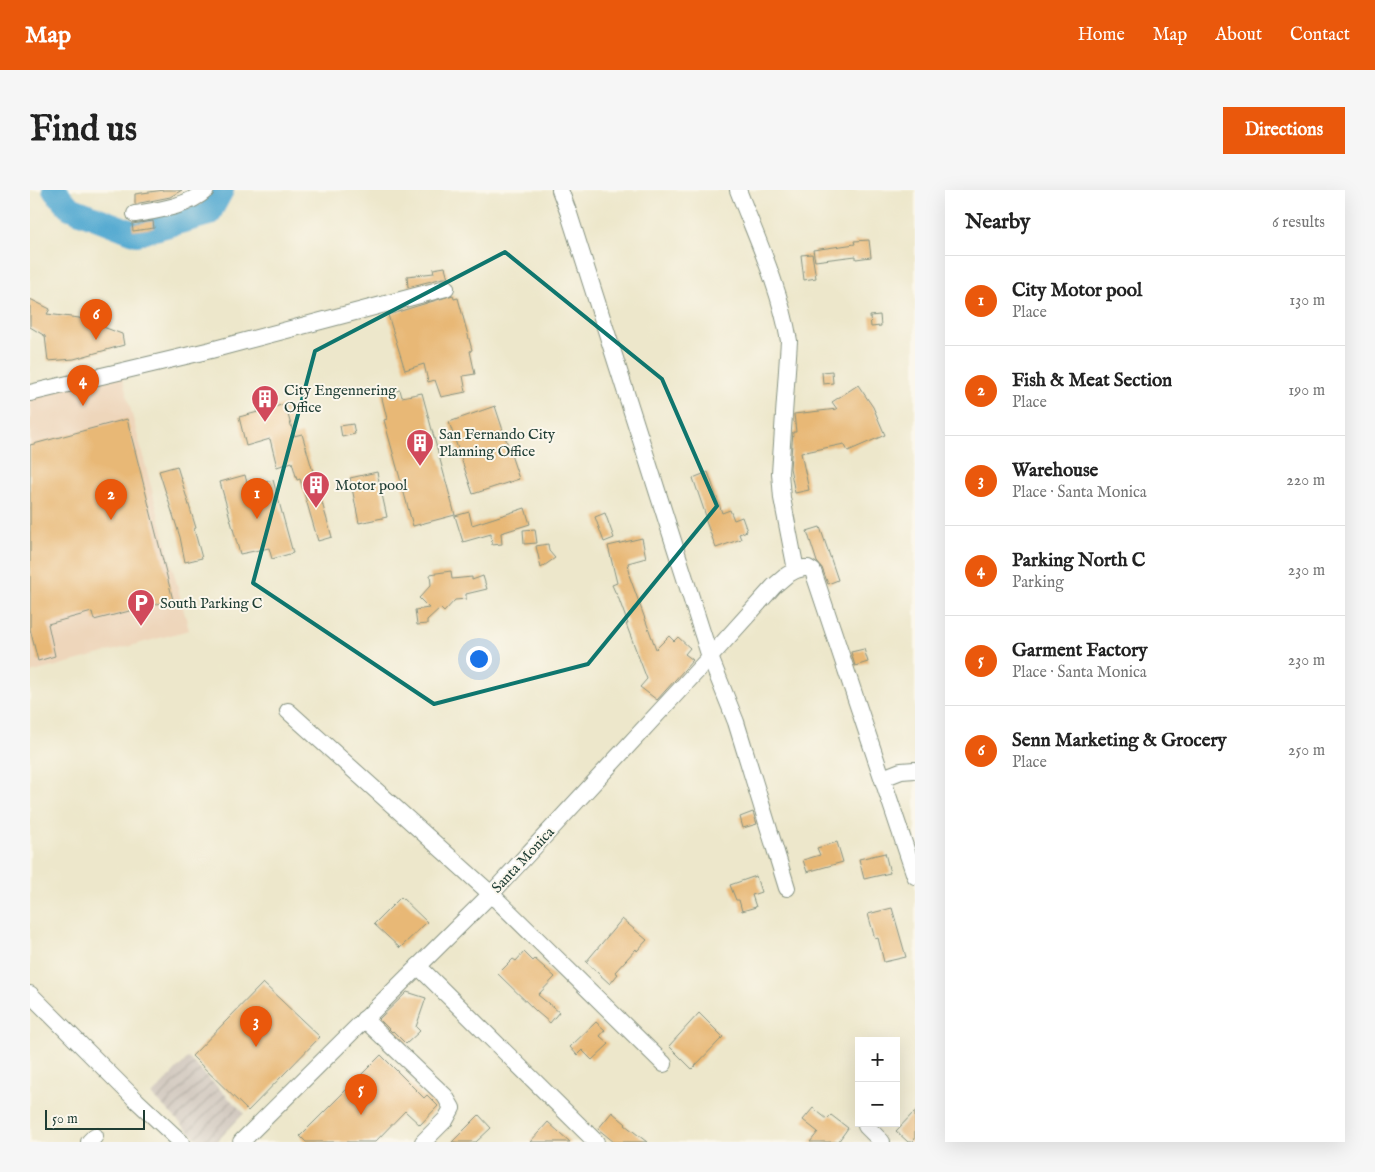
<!DOCTYPE html>
<html lang="en">
<head>
<meta charset="utf-8">
<style>
	body { margin:0; font-family:"IM FELL English",serif; background:#f6f6f6; color:#222 }
	.controls { position:absolute; right:15px; bottom:15px; display:grid; overflow:hidden; border-radius:0px; box-shadow:0 5px 20px #0002 }
	.controls button { width:45px; height:45px; display:grid; place-items:center; padding:0; border:0; border-bottom:1px solid #e0e0e0; background:#fff; color:#222; font:25px sans-serif }
	.scale { position:absolute; left:15px; bottom:12px; width:100px; box-sizing:border-box; padding-left:5px; border:2px solid #1f3d34; border-top:0; font-size:14px; line-height:18px; white-space:nowrap; color:#1f3d34; -webkit-text-stroke:4px #fbf7ec; paint-order:stroke }
	.you { position:absolute; left:448px; top:468px; width:18px; height:18px; margin:-12px; border:4px solid #fff; border-radius:50%; background:#1a73e8; box-shadow:0 0 0 8px #1a73e833 }
	.badge { display:grid; place-items:center; width:32px; height:32px; border-radius:50%; background:#ea580c; color:#fff; font-size:16px; font-weight:700 }
	.pin { position:absolute; translate:-50% -41px; filter:drop-shadow(0 1px 2px #0008) }
	.pin::after { content:''; position:absolute; top:26px; width:18px; height:15px; background:inherit; clip-path:polygon(0 0,100% 0,50% 100%) }
	.list { margin:0; padding:0; list-style:none }
	h2 { display:flex; justify-content:space-between; align-items:center; height:65px; margin:0; padding:0 20px; font-size:21px }
	h2 small { font-size:16px; font-weight:400; color:#767676 }
	.list li { display:grid; grid-template-columns:32px 1fr auto; gap:15px; align-items:center; box-sizing:border-box; height:90px; padding:0 20px; border-top:1px solid #e0e0e0 }
	.list b { display:block; font-size:19px; white-space:nowrap }
	.list p { margin:0; font-size:16px; white-space:nowrap; color:#767676 }
	.list em { font-size:16px; font-style:normal; color:#767676 }
	.map { position:relative; flex:none; width:885px; height:952px; overflow:hidden; border-radius:0px }
	header { display:flex; align-items:center; gap:30px; box-sizing:border-box; height:70px; padding:0 25px; background:#ea580c; color:#fff }
	header strong { font-size:24px }
	nav { display:flex; gap:28px; margin-inline-start:auto; font-size:18px }
	.intro { display:flex; align-items:center; justify-content:space-between; box-sizing:border-box; height:120px; padding:0 30px }
	h1 { margin:0; font-size:35px }
	.button { padding:12px 22px; border-radius:0px; background:#ea580c; color:#fff; font-size:18px; font-weight:700 }
	main { display:flex; gap:30px; padding:0 30px }
	aside { flex:1; background:#fff; border-radius:0px; box-shadow:0 5px 20px #0002 }
	.map>svg:first-child { display:block }
	.built { fill:#eed6bb }
	.industrial { fill:url(#industrial-furrows) }
	.lines { fill:none; stroke-linecap:round; stroke-linejoin:round }
	.river { stroke:#55aad1; stroke-width:24 }
	.building { fill:#e8b876 }
	.minor-casing { stroke:#869280; stroke-width:18 }
	.minor { stroke:#fff; stroke-width:16 }
	.marked { fill:none; stroke:#0f766e; stroke-width:4; stroke-linejoin:round }
	.labels { text-anchor:middle; dominant-baseline:central; stroke-width:4; stroke-linejoin:round; paint-order:stroke }
	.poi-label { font-size:15px; fill:#1f3d34; stroke:#fbf7ec; text-anchor:start }
	.street-label { font-size:15px; fill:#1f3d34; stroke:#fbf7ec }
</style>
</head>
<body>
<header>
<strong>Map</strong>
<nav><a>Home</a><a>Map</a><a>About</a><a>Contact</a></nav>
</header>
<div class="intro"><h1>Find us</h1><a class="button">Directions</a></div>
<main>
<div class="map">
<svg width="885" height="952" viewBox="0 0 885 952">
	<defs>
		<pattern id="industrial-furrows" width="10" height="10" patternUnits="userSpaceOnUse" patternTransform="scale(1.25)"><rect width="10" height="10" fill="#ccc2b9"/><path d="M-1 1l2-2M0 10L10 0M9 11l2-2" fill="none" stroke="#a59f97"/></pattern>
	</defs>
	<rect width="100%" height="100%" fill="#fbf7ec"/>
	<filter id="ink" filterUnits="userSpaceOnUse"><feTurbulence type="fractalNoise" baseFrequency=".02" numOctaves="2"/><feDisplacementMap in="SourceGraphic" scale="10" xChannelSelector="R" yChannelSelector="G"/><feConvolveMatrix kernelMatrix="1 2 1 2 8 2 1 2 1" color-interpolation-filters="sRGB"/></filter>
	<filter id="wash" filterUnits="userSpaceOnUse"><feTurbulence type="fractalNoise" baseFrequency=".0096" numOctaves="4" result="noise"/><feDisplacementMap in="SourceGraphic" scale="20" xChannelSelector="R" yChannelSelector="G"/><feGaussianBlur stdDeviation="1.12" result="paint"/><feColorMatrix in="noise" values="0 0 0 0 0 0 0 0 0 0 0 0 0 0 0 0 0 1.4 0 .05"/><feComposite in="paint" operator="in"/></filter>
	<g filter="url(#wash)">
		<rect width="100%" height="100%" fill="#ede7cb"/>
		<polygon class="built" points="91,183 159,440 0,483 0,207"/>
		<polygon class="industrial" points="158,868 214,923 186,952 170,952 122,905"/>
		<g class="lines">
			<polyline class="river" points="24,0 40,18 107,44 179,24 192,0"/>
		</g>
		<g id="blocks">
			<g class="building">
				<polygon points="134,0 152,0 140,7 105,14 105,4"/>
				<polygon points="123,31 124,38 103,41 102,34"/>
				<polygon points="839,50 841,67 826,69 826,66 785,71 783,60 825,54 824,51"/>
				<polygon points="782,64 786,88 774,90 771,65"/>
				<polygon points="415,77 418,88 413,88 378,97 377,86 404,83 403,79"/>
				<polygon points="423,105 424,109 428,108 442,160 440,161 445,184 433,186 436,202 411,207 405,190 398,192 394,174 375,180 358,125"/>
				<polygon points="0,109 20,119 17,124 49,128 92,144 94,155 44,169 18,171 15,146 0,137"/>
				<polygon points="850,125 851,136 841,137 840,126"/>
				<polygon points="802,181 803,193 793,194 792,182"/>
				<polygon points="828,195 843,217 855,245 818,261 814,254 771,263 779,300 765,303 760,278 763,242 766,242 764,224 807,219 802,212"/>
				<polygon points="370,200 372,207 392,203 425,325 383,336 354,230 357,229 351,204"/>
				<polygon points="239,209 241,218 255,214 264,246 272,244 302,347 288,351 270,289 267,290 262,272 247,277 240,249 216,256 209,227 228,222 226,212"/>
				<polygon points="465,216 489,289 443,304 419,232"/>
				<polygon points="97,229 143,410 64,430 62,422 18,434 25,466 8,471 0,439 0,255"/>
				<polygon points="323,234 325,244 312,247 310,236"/>
				<polygon points="147,276 166,338 164,339 172,368 155,372 150,347 129,281"/>
				<polygon points="347,282 357,327 329,333 320,288"/>
				<polygon points="678,282 692,323 700,320 704,330 712,327 717,341 709,344 711,349 686,358 675,329 677,329 663,288"/>
				<polygon points="215,285 218,297 243,290 263,363 242,369 239,358 210,364 190,292"/>
				<polygon points="495,318 500,334 471,343 472,354 462,355 461,344 433,352 425,326 439,322 442,335"/>
				<polygon points="575,323 584,348 574,352 565,327"/>
				<polygon points="790,337 808,390 798,394 792,378 787,372 777,341"/>
				<polygon points="505,339 507,353 494,354 493,340"/>
				<polygon points="612,348 616,368 598,373 600,384 599,385 626,459 639,446 644,451 648,447 660,458 655,464 663,470 627,510 610,497 617,489 596,434 598,434 587,404 586,404 582,395 587,393 578,356"/>
				<polygon points="518,354 519,361 525,368 511,378 506,356"/>
				<polygon points="421,381 422,389 442,387 442,390 453,386 457,399 436,404 436,409 425,410 414,422 410,418 397,430 397,434 387,435 385,420 399,418 389,408 401,395 400,384"/>
				<polygon points="834,459 838,472 825,476 821,462"/>
				<polygon points="723,622 727,634 713,638 710,627"/>
				<polygon points="807,652 813,672 777,682 773,670 790,665 787,658"/>
				<polygon points="855,663 860,683 834,689 829,669"/>
				<polygon points="726,686 731,702 722,705 726,717 712,721 709,710 706,710 700,695"/>
				<polygon points="371,707 397,732 370,758 344,734"/>
				<polygon points="862,718 876,767 854,772 848,748 845,749 838,724"/>
				<polygon points="592,729 617,750 607,761 606,759 585,782 588,784 580,794 556,772"/>
				<polygon points="494,762 503,771 505,769 525,787 508,805 529,822 520,833 507,822 468,784 483,769 486,771"/>
				<polygon points="233,793 290,847 218,921 162,866"/>
				<polygon points="377,802 396,808 386,837 390,841 376,854 363,841 362,842 349,829"/>
				<polygon points="669,823 693,847 662,879 639,856"/>
				<polygon points="566,832 575,840 570,846 579,854 562,870 552,860 547,865 540,857"/>
				<polygon points="351,865 394,908 397,905 408,916 390,935 375,921 345,952 276,952 270,946"/>
				<polygon points="783,918 797,929 801,925 818,938 808,952 780,952 788,942 773,930"/>
				<polygon points="885,921 885,949 882,952 878,952 866,941"/>
				<polygon points="582,922 596,934 595,935 617,952 584,952 568,939"/>
				<polygon points="449,925 461,938 446,952 422,952"/>
				<polygon points="518,932 540,952 500,952"/>
			</g>
		</g>
	</g>
	<g filter="url(#ink)">
		<use href="#blocks" fill-opacity="0" stroke="#869280" stroke-width="1"/>
		<g class="lines">
			<defs>
				<g id="minor">
					<polyline points="530,0 539,24 680,467 706,532 757,698"/>
					<path d="M708,0C727,49 750,98 759,151L750,283L752,308L766,380"/>
					<path d="M105,24C129,20 157,17 176,0"/>
					<polyline points="0,203 181,160 416,98"/>
					<polyline points="258,521 461,704 634,874"/>
					<polyline points="853,588 871,581 885,580"/>
					<polyline points="388,776 566,952"/>
					<polyline points="0,804 107,911 151,952"/>
					<polyline points="334,829 415,906 422,918 416,929 393,952"/>
					<polyline points="836,936 852,952"/>
					<polyline points="59,952 65,946"/>
					<polyline points="211,952 461,704 680,467 744,396 757,385 766,380 774,378 778,378 783,381 885,686"/>
				</g>
			</defs>
			<use href="#minor" class="minor-casing"/>
			<use href="#minor" class="minor"/>
		</g>
	</g>
	<path class="marked" d="M475,62L632,189L687,316L558,474L404,514L223,393L285,161Z"/>
	<defs>
		<symbol id="building-pin" viewBox="-11 -11 22 30"><path d="M0 17L-7.5 6A9.5 9.5 0 1 1 7.5 6Z" fill="#d1495b" stroke="#fbf7ec"/><path d="M-4-6H4V6H1V3H-1V6H-4ZM-2.5-4.3h1.7v1.8h-1.7ZM.8-4.3h1.7v1.8H.8ZM-2.5-1h1.7V.8h-1.7ZM.8-1h1.7V.8H.8Z" fill="#fff"/></symbol>
		<symbol id="parking-pin" viewBox="-11 -11 22 30"><path d="M0 17L-7.5 6A9.5 9.5 0 1 1 7.5 6Z" fill="#d1495b" stroke="#fbf7ec"/><path d="M-3.5-5.5H1a3.5 3.5 0 0 1 0 7H-1V5.5H-3.5ZM-1-3.4V-.6H.8a1.4 1.4 0 0 0 0-2.8Z" fill="#fff"/></symbol>
	</defs>
	<g fill-rule="evenodd">
		<use href="#building-pin" x="219" y="193" width="32" height="43"/>
		<use href="#building-pin" x="374" y="237" width="32" height="43"/>
		<use href="#building-pin" x="270" y="279" width="32" height="43"/>
		<use href="#parking-pin" x="95" y="397" width="32" height="43"/>
	</g>
	<g class="labels">
		<g class="poi-label">
			<text x="254" y="200">City Engennering<tspan x="254" dy="17">Office</tspan></text>
			<text x="409" y="244">San Fernando City<tspan x="409" dy="17">Planning Office</tspan></text>
			<text x="305" y="295">Motor pool</text>
			<text x="130" y="413">South Parking C</text>
		</g>
		<g class="street-label">
			<text transform="translate(493 670) rotate(-47)">Santa Monica</text>
		</g>
	</g>
</svg>
<div class="controls">
<button>+</button>
<button>−</button>
</div>
<div class="scale">50 m</div>
<div class="you"></div>
<div class="pin badge" style="left:227px;top:329px">1</div>
<div class="pin badge" style="left:81px;top:330px">2</div>
<div class="pin badge" style="left:226px;top:857px">3</div>
<div class="pin badge" style="left:53px;top:216px">4</div>
<div class="pin badge" style="left:331px;top:925px">5</div>
<div class="pin badge" style="left:66px;top:150px">6</div>
</div>
<aside>
<h2>Nearby<small>6 results</small></h2>
<ul class="list">
<li><span class="badge">1</span><div><b>City Motor pool</b><p>Place</p></div><em>130 m</em></li>
<li><span class="badge">2</span><div><b>Fish &amp; Meat Section</b><p>Place</p></div><em>190 m</em></li>
<li><span class="badge">3</span><div><b>Warehouse</b><p>Place · Santa Monica</p></div><em>220 m</em></li>
<li><span class="badge">4</span><div><b>Parking North C</b><p>Parking</p></div><em>230 m</em></li>
<li><span class="badge">5</span><div><b>Garment Factory</b><p>Place · Santa Monica</p></div><em>230 m</em></li>
<li><span class="badge">6</span><div><b>Senn Marketing &amp; Grocery</b><p>Place</p></div><em>250 m</em></li>
</ul>
</aside>
</main>
</body>
</html>
